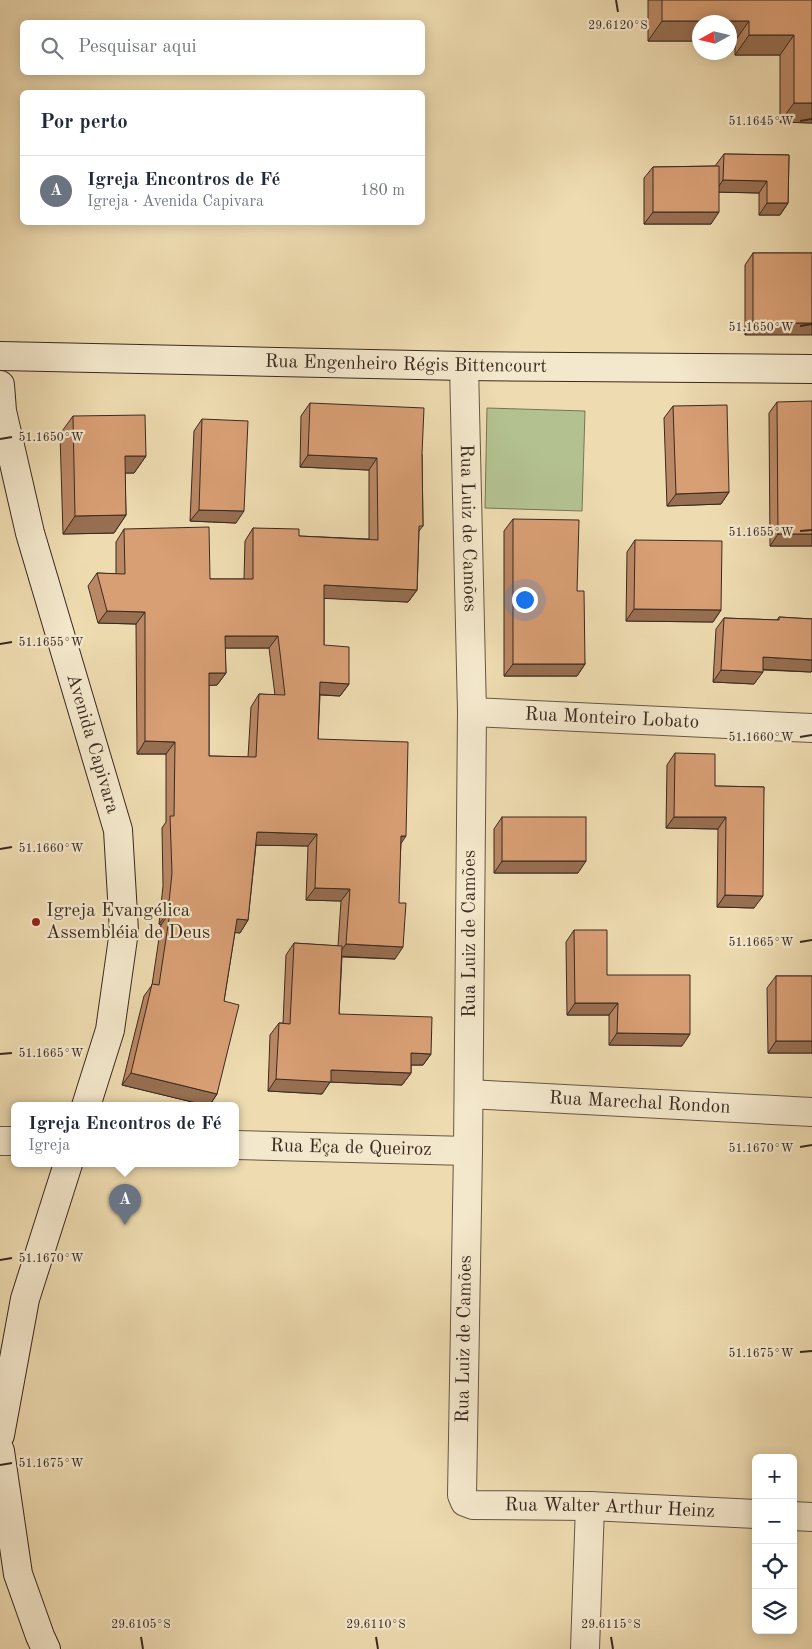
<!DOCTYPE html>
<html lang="pt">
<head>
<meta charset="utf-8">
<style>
	body { margin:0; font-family:"Old Standard TT",serif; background:#f6f6f7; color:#1f2937 }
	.controls { position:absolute; right:15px; bottom:15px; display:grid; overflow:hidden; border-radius:8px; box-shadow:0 2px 12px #0003 }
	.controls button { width:45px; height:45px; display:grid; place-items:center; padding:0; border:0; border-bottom:1px solid #e0e1e3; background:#fff; color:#1f2937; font:25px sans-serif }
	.compass { position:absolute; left:692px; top:15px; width:45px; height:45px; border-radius:50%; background:#fff; box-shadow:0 2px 12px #0003; rotate:262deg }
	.you { position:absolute; left:524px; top:599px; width:18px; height:18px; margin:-12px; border:4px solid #fff; border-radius:50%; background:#1a73e8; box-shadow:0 0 0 8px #1a73e833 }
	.badge { display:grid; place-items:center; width:32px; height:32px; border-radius:50%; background:#8f2418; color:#fff; font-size:16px; font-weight:700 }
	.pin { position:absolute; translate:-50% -41px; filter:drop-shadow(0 1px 2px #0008) }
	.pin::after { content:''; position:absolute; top:26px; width:18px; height:15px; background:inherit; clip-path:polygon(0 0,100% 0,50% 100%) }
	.popup { position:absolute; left:11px; top:1102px; width:228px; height:65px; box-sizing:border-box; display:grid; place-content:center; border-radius:8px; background:#fff; filter:drop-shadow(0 1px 4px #0005); font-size:16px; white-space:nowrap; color:#747a83 }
	.popup b { font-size:19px; color:#1f2937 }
	.popup::after { content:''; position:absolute; left:50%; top:100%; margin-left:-10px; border:10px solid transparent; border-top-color:#fff }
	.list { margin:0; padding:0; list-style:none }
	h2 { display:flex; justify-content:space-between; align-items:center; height:65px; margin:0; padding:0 20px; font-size:21px }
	h2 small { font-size:16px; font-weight:400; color:#747a83 }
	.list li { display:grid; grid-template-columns:32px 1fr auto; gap:15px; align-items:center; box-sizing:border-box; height:70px; padding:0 20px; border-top:1px solid #e0e1e3 }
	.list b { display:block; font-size:19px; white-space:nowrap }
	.list p { margin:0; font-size:16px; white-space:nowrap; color:#747a83 }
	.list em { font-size:16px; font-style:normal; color:#747a83 }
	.icon { flex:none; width:28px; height:28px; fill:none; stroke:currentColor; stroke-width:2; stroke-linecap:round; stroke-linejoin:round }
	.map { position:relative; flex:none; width:812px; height:1649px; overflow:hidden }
	.search { position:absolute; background:#fff; box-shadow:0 2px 12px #0003; left:20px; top:20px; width:405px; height:55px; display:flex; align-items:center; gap:12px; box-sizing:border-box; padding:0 18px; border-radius:8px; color:#747a83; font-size:19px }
	.panel { position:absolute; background:#fff; box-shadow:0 2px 12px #0003; left:20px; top:90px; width:405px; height:135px; border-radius:8px }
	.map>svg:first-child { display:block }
	.green { fill:#b3c190; stroke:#767558 }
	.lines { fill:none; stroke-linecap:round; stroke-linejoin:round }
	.street-casing { stroke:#675645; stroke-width:30 }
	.secondary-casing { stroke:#3a2921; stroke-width:30 }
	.street { stroke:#f4e8cc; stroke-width:28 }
	.secondary { stroke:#f4e8cc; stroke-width:28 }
	.wall { fill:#ba8864; stroke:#3a2921; fill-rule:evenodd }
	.shaded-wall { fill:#976f51; stroke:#3a2921 }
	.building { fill:#d89e74; stroke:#3a2921; fill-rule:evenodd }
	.ticks { fill:none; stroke:#3a2921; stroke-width:2 }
	.poi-dot { fill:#8f2418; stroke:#f4e8cc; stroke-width:2 }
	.labels { text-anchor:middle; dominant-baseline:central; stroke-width:4.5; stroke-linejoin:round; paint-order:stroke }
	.street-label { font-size:19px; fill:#3a2921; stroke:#f4e8cc }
	.poi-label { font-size:19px; fill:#3a2921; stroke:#f4e8cc; text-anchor:start }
	.ticks-label { font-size:12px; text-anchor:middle; fill:#3a2921; stroke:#f4e8cc; stroke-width:4.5; stroke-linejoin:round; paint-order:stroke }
</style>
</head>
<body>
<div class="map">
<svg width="812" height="1649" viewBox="0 0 812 1649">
	<rect width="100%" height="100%" fill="#eedbb0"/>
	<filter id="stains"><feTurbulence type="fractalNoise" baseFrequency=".004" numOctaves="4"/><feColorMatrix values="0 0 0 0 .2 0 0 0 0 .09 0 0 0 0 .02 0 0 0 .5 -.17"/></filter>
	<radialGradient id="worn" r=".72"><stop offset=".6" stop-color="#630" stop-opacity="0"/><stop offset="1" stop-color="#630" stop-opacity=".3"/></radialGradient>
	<polygon class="green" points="487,408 585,411 582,511 485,508"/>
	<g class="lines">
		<defs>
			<g id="street">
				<path id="s1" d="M464,366L472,712L468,1151L462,1495L465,1502L473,1505L590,1506L756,1514"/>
				<path id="s2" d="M472,712L812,728"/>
				<path id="s3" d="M469,1094L812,1112"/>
				<polyline points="0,1141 15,1141"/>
				<path id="s4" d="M235,1145L468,1151"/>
				<polyline points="793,1516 812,1517"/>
				<polyline points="585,1649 590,1506"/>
			</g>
			<g id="secondary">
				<path id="s5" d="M0,356L464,366L812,369"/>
				<path id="s6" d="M0,385L2,411L30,533L118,830L124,931L110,1030L86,1106"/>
				<polyline points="0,1435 25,1299 68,1164"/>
				<polyline points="0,1451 18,1574 40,1636 46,1649"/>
			</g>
		</defs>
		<use href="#street" class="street-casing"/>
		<use href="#secondary" class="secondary-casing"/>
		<use href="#street" class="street"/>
		<use href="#secondary" class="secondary"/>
	</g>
	<g class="wall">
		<polygon points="648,0 812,0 812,123 780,122 780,55 735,55 735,41 648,41"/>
		<polygon points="724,154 789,155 788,203 780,215 759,215 759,193 719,192 711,224 644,224 644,178 653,167 715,166"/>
		<polygon points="753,253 812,253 745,335 745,265"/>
		<polygon points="777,402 812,546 770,546 769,413"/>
		<path d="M310,403L422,454L423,526L419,531L417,590L408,602L324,598V645L349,684L340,696L320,695L318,739L401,843L395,959L342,957L339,1014L431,1054L423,1065H411V1073L402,1085L330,1082L322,1094L268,1091L270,1035L279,1023H283L286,955L294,943L338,946L341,901L306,900L308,846L256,845L248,920L240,933L235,932L224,1001L217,1094L209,1106L122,1085L144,996L152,985L161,925L159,924L163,886L162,828L166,822V754H137L136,624L98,623L88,586L97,573L116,574V542L124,529L210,579H244L245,541L253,528L299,536L369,539V470L300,467L301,416ZM225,648H269L275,695L259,694L251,707L248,757L209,756V685H217L226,673Z"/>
		<polygon points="673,406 729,492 721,504 667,506 664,418"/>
		<polygon points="73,416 146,456 134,473 125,473 126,515 114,533 63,534 60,434"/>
		<polygon points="202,419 236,523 190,521 194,431"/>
		<polygon points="513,519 577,591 585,664 577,676 504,676 504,531"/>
		<polygon points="635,540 721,610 713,622 626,621 627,552"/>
		<polygon points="779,617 812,619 812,671 811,672 763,670 754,684 713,682 716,629 724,618 777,620"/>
		<polygon points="675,753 715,786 764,787 754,908 717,907 718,829 666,828 667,765"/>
		<polygon points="502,817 578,873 494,873 494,829"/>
		<polygon points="574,930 607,975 682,1046 609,1045 609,1015 567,1015 566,942"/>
		<polygon points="776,976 812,976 812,1053 768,1053 767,988"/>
	</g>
	<g class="shaded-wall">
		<polygon points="662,21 749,21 735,41 730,41 730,22 700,22 700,41 648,41"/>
		<polygon points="749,35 794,35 780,55 735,55"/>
		<polygon points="794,103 812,103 812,123 780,122"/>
		<polygon points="723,180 767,181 759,193 715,192"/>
		<polygon points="767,203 788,203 780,215 759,215"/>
		<polygon points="653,212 719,212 711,224 644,224"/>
		<polygon points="753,323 812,323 812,335 745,335"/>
		<polygon points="308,455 377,458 369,470 300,467"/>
		<polygon points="125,456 146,456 134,473 113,473"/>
		<polygon points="729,492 721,504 667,506 676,494"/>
		<polygon points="199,510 244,511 236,523 190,521"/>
		<polygon points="126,515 114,533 63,534 75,516"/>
		<polygon points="778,534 812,534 812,546 770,546"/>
		<polygon points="324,585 417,590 408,602 315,598"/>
		<polygon points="634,609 721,610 713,622 626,621"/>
		<polygon points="107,611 145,612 136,624 98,623"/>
		<polygon points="225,636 278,636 269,648 216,648"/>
		<polygon points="763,657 812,660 812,671 811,672 755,669"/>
		<polygon points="513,664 585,664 577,676 504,676"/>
		<polygon points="721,670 763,672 754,684 713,682"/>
		<polygon points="209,673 226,673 217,685 200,686"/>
		<polygon points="320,682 349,684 340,696 312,694"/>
		<polygon points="145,741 175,742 166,754 137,754"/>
		<polygon points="674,817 726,817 718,829 666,828"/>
		<polygon points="257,832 317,834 308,846 248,845"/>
		<polygon points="401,836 406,836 398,848"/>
		<polygon points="502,861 586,861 578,873 494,873"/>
		<polygon points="315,888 350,889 341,901 306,900"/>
		<polygon points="725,895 763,896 754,908 717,907"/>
		<polygon points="168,912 170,912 161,925 159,924"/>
		<polygon points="237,919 248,920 240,933 228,932"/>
		<polygon points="346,944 403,947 395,959 337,956"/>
		<polygon points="575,1003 618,1003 609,1015 567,1015"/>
		<polygon points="617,1033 690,1034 682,1046 609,1045"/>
		<polygon points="776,1041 812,1041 812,1053 768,1053"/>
		<polygon points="411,1053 431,1054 423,1065 403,1065"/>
		<polygon points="331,1070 411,1073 402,1085 330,1082 322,1094 268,1091 276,1079"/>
		<polygon points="131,1073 217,1094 209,1106 122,1085"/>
	</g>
	<g class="building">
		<polygon points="662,0 812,0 812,103 794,103 794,35 749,35 749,21 662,21"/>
		<polygon points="724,154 789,155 788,203 767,203 767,181 723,180"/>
		<polygon points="719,166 719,212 653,212 653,167"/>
		<rect x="753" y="253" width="59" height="70"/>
		<polygon points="812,401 812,534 778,534 777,402"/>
		<path d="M310,403L424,408L422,454L423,526H419L417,590L324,585V645L349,647V684L320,682L318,739L408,742L406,836H401L399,903H406L403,947L346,944L350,889L315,888L317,834L257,832L248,920L237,919L224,1001L239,1005L217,1094L131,1073L152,984L159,985L170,912H168L172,873L170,816H174L175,742L145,741V612L107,611L97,573L125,574L124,529L209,527L210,579H253V528L299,529V536L378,540L377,458L308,455ZM225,636H278L285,695L259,694L256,757L209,756V673H226Z"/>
		<polygon points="727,405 729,492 676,494 673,406"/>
		<polygon points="145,415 146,456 125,456 126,515 75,516 73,416"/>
		<polygon points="202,419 248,421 244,511 199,510"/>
		<polygon points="513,519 579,520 577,591 584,591 585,664 513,664"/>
		<polygon points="635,540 722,541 721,610 634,609"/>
		<polygon points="779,617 812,619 812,660 763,657 763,672 721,670 724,618 779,620"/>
		<polygon points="675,753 715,754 715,786 764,787 763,896 725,895 726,817 674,817"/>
		<rect x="502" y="817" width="84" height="44"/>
		<polygon points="574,930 607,930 607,975 690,975 690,1034 617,1033 618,1003 575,1003"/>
		<polygon points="294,943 342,946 339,1014 432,1017 431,1054 411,1053 411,1073 331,1070 331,1082 276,1079 279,1023 290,1024"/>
		<rect x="776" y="976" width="36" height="65"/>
	</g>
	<path class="ticks" d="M616,0L618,12M800,121L812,119M800,326L812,324M0,439L12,437M800,531L812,530M0,644L12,642M800,737L812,735M0,849L12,847M800,942L812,940M0,1054L12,1053M800,1147L812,1145M0,1260L12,1258M800,1352L812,1351M0,1465L12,1463M141,1637L143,1649M376,1637L378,1649M611,1637L613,1649"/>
	<circle class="poi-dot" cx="36" cy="922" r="5"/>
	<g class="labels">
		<g class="street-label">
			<text stroke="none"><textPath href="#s5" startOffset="406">Rua Engenheiro Régis Bittencourt</textPath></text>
			<text stroke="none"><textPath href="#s1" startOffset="162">Rua Luiz de Camões</textPath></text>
			<text stroke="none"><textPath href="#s2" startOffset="140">Rua Monteiro Lobato</textPath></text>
			<text stroke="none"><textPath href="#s6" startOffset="371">Avenida Capivara</textPath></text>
			<text transform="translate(470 934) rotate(-90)">Rua Luiz de Camões</text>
			<text stroke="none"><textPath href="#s3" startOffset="171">Rua Marechal Rondon</textPath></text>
			<text stroke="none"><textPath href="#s4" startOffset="116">Rua Eça de Queiroz</textPath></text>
			<text transform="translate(465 1339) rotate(-89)">Rua Luiz de Camões</text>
			<text stroke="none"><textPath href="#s1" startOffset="1282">Rua Walter Arthur Heinz</textPath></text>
		</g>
		<g class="poi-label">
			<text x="46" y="911">Igreja Evangélica<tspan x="46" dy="22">Assembléia de Deus</tspan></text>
		</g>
	</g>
	<g class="ticks-label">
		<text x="618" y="29">29.6120°S</text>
		<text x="761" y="125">51.1645°W</text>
		<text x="761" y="331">51.1650°W</text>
		<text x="51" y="441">51.1650°W</text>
		<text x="761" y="536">51.1655°W</text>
		<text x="51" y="646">51.1655°W</text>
		<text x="761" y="741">51.1660°W</text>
		<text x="51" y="852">51.1660°W</text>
		<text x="761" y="946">51.1665°W</text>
		<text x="51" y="1057">51.1665°W</text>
		<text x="761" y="1152">51.1670°W</text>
		<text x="51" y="1262">51.1670°W</text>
		<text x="761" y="1357">51.1675°W</text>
		<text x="51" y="1467">51.1675°W</text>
		<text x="141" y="1628">29.6105°S</text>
		<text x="376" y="1628">29.6110°S</text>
		<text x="611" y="1628">29.6115°S</text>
	</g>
	<rect width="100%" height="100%" filter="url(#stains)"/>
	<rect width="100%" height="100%" fill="url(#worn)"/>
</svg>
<div class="controls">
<button>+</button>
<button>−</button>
<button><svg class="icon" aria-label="locate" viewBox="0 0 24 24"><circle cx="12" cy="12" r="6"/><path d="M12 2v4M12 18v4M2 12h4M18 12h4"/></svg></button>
<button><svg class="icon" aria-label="layers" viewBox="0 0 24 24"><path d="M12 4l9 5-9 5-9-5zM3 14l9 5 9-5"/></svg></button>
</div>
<svg class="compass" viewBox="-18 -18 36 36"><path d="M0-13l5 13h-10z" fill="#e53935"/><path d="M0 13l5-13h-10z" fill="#747a83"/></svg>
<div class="you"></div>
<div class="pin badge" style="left:125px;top:1225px;background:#6b7280">A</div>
<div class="popup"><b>Igreja Encontros de Fé</b>Igreja</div>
<div class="search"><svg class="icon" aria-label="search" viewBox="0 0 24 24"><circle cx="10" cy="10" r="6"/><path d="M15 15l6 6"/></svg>Pesquisar aqui</div>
<section class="panel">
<h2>Por perto<small></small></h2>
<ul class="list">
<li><span class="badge" style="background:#6b7280">A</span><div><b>Igreja Encontros de Fé</b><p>Igreja · Avenida Capivara</p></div><em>180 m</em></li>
</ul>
</section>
</div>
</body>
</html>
